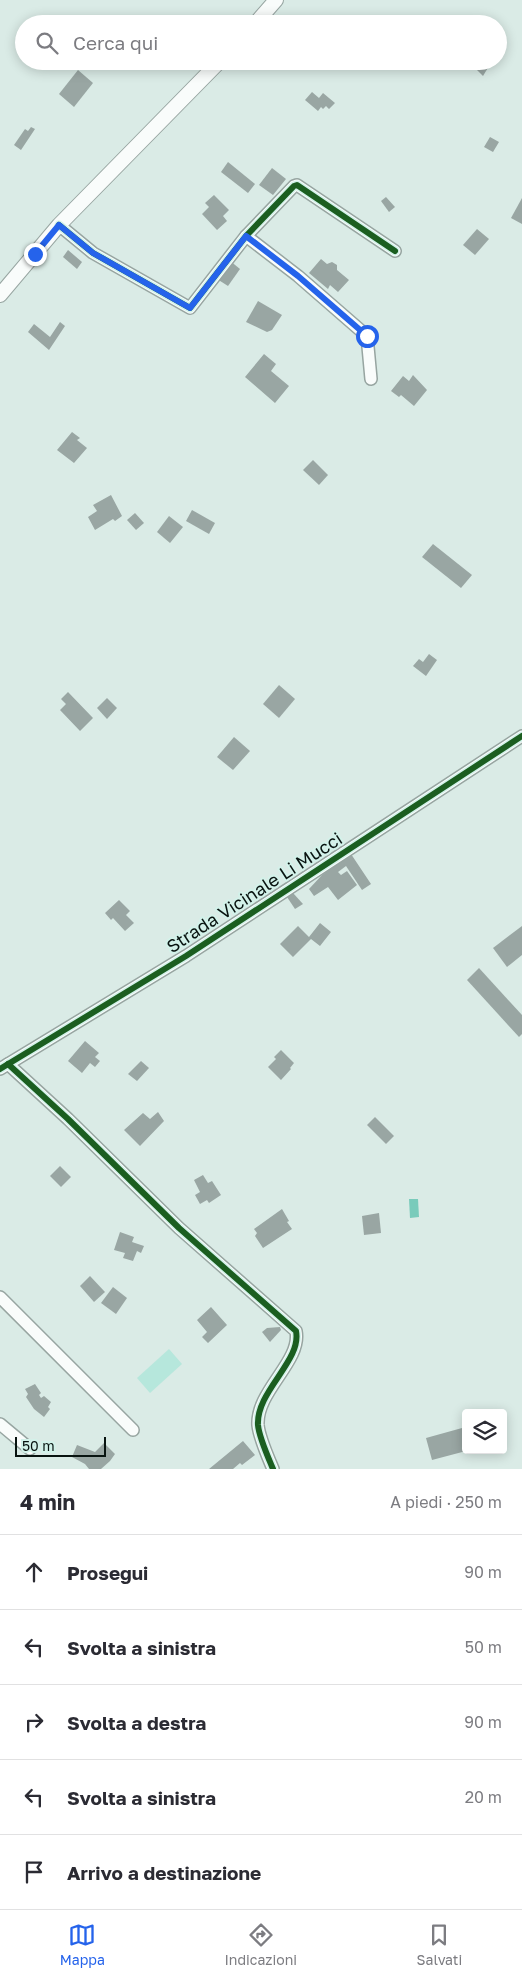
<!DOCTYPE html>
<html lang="it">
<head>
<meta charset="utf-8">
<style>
	body { margin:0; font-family:"Golos Text",sans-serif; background:#f2f2f3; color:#2b2b33 }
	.controls { position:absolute; right:15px; bottom:15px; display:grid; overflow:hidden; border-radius:5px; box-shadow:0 2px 12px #0003 }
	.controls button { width:45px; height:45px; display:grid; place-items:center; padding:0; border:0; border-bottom:1px solid #e1e1e2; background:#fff; color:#2b2b33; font:25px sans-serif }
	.scale { position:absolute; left:15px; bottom:12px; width:91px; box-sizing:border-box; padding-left:5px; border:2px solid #081310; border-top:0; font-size:14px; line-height:18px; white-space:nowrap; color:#081310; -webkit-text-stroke:4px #d3f2ea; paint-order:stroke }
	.stop { position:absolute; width:15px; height:15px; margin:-11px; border:4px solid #2563eb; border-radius:50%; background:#fff }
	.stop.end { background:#2563eb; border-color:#fff; box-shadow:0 1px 5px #0008 }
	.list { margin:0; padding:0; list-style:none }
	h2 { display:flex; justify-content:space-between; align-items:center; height:65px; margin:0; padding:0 20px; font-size:21px }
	h2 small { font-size:16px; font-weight:400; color:#7c7c81 }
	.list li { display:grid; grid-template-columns:32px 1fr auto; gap:15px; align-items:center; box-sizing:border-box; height:75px; padding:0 20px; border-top:1px solid #e1e1e2 }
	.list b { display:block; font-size:19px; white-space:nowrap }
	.list em { font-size:16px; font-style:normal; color:#7c7c81 }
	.icon { flex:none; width:28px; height:28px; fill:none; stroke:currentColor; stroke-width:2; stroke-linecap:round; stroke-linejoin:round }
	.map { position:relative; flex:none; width:522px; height:1469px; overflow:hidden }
	.search { position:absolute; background:#fff; box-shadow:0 2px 12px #0003; left:15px; right:15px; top:15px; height:55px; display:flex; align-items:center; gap:12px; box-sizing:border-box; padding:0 18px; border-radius:28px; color:#7c7c81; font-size:19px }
	.sheet { height:440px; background:#fff }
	nav { display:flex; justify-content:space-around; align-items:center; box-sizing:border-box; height:70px; border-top:1px solid #e1e1e2; background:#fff; font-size:14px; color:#7c7c81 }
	nav a { display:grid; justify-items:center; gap:2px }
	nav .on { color:#2563eb }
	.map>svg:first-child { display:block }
	.green { fill:#b6e7dc }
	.water { fill:#79cbbb }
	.building { fill:#99a6a3 }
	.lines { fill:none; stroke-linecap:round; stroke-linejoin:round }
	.minor-casing { stroke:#97a5a1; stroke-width:14 }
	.tertiary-casing { stroke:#97a5a1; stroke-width:16 }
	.minor { stroke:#f9fcfb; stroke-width:11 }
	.tertiary { stroke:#f9fcfb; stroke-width:14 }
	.cycleway-casing { stroke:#d3f2ea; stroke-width:9 }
	.cycleway { stroke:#1b5e20; stroke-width:6 }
	.route { stroke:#2563eb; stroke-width:6 }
	.labels { text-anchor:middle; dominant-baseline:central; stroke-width:4; stroke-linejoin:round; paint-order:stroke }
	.street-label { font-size:18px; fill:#081310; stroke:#d3f2ea }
</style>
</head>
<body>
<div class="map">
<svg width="522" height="1469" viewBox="0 0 522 1469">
	<rect width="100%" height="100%" fill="#daebe6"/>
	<polygon class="green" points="169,1349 182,1364 150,1393 137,1378"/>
	<polygon class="water" points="409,1199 418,1199 419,1217 410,1218"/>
	<g class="building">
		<polygon points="262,61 283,61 276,68 273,64 268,69 261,62"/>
		<polygon points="472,61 492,61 483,76 471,64"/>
		<polygon points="78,70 93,83 74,107 59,94"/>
		<polygon points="312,92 319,98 323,93 335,103 329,109 326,106 323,109 321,107 318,111 305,100"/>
		<polygon points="31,127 35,129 21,150 14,145 25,129 28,131"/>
		<polygon points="490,137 499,142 493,152 484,147"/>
		<polygon points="228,162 255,184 248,193 221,172"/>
		<polygon points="272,168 286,179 273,195 259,185"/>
		<polygon points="214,195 229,210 223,216 227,221 217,230 202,214 209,207 205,203"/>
		<polygon points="386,197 395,207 389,212 381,201"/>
		<polygon points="522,198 522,224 511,218"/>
		<polygon points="477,229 489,239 475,255 463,245"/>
		<polygon points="68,250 82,262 77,269 63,257"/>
		<polygon points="321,259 327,264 332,262 337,265 337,270 349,280 338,292 330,285 328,289 309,273"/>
		<polygon points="229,260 240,269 228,286 217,279"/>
		<polygon points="258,301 282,315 272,330 267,332 246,322"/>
		<polygon points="60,322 65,326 49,350 28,332 34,324 50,337"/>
		<polygon points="264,354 276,364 271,371 289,386 275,403 245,377"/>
		<polygon points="413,375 427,390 414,406 401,395 399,397 391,391 403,376 409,381"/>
		<polygon points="72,432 80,438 77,440 87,448 74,463 57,450"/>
		<polygon points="313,460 328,475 319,485 303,470"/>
		<polygon points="111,495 122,516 115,521 113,519 95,530 88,517 97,511 93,505"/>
		<polygon points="192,510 215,523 209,534 186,521"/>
		<polygon points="135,513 144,523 136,530 127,520"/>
		<polygon points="169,516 183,527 170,543 157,532"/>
		<polygon points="433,544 472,575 461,588 422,557"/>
		<polygon points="429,654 437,660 426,676 413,666 419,659 423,662"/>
		<polygon points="279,685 295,699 279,718 263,704"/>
		<polygon points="68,692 93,718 80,731 60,710 66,704 61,699"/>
		<polygon points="107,698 117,708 107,719 97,708"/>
		<polygon points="234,737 250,751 233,770 217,757"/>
		<polygon points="351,854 371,884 362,890 346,866 338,872 341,875 347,871 357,885 338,900 328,887 314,896 309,889 322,875"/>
		<polygon points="293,893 303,904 295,909 287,897"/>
		<polygon points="119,900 130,911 126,915 134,923 125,931 113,918 111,920 105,913"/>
		<polygon points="320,923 331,932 320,946 311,939 293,957 280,944 298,926 309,937"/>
		<polygon points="522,926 522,955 507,967 493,948"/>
		<polygon points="479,968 522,1015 522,1034 519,1037 467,980"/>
		<polygon points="85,1041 99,1053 95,1057 100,1061 95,1067 90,1063 82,1073 68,1061"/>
		<polygon points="281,1050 294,1063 290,1068 291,1069 281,1080 268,1067 276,1059 274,1057"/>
		<polygon points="141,1061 149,1068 137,1081 128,1074"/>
		<polygon points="158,1112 164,1121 140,1146 124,1130 143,1113 150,1119"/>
		<polygon points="375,1117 394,1136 386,1144 367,1125"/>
		<polygon points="60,1166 71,1177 61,1187 50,1176"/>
		<polygon points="203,1175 208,1183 212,1181 221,1195 209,1203 207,1200 200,1204 195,1195 200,1192 194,1180"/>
		<polygon points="282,1209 289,1221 287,1222 292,1229 263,1248 255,1236 257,1233 254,1229"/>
		<polygon points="379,1213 381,1233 364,1235 362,1216"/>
		<polygon points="120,1232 134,1237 132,1242 144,1246 141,1253 137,1251 133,1261 123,1258 125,1253 114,1250"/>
		<polygon points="90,1276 105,1292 94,1302 80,1286"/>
		<polygon points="113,1287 127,1298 116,1314 101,1303"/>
		<polygon points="211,1307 227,1325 208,1343 202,1337 207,1332 197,1320"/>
		<polygon points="280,1327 281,1330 270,1342 262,1332 267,1328"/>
		<polygon points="35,1384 41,1393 39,1395 41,1398 44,1396 51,1402 48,1407 50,1409 44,1417 34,1409 26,1397 28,1394 25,1389"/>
		<polygon points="462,1428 466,1442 466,1451 432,1460 426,1438"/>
		<polygon points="243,1441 255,1455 242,1465 240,1463 233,1469 209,1469"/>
		<polygon points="104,1443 115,1454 110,1461 101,1469 89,1469 85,1464 72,1457 77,1445 95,1452"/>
	</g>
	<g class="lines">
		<defs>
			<g id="minor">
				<polyline points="59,225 93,253 190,308 246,236 294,186 297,185 395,251"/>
				<polyline points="246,236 298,276 367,336 371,379"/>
				<path d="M8,1064L68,1119L179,1228L296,1331C302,1361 256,1391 258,1425C259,1437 268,1457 273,1469"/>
				<polyline points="0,1069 186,956 522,736"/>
				<polyline points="0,1297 133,1430"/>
				<polyline points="0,1424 30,1449"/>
			</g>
			<g id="tertiary">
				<polyline points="255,24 276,0"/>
				<polyline points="0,295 59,225 220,61"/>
			</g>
		</defs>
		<use href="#minor" class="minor-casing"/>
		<use href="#tertiary" class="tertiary-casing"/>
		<use href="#minor" class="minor"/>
		<use href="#tertiary" class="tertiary"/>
		<defs>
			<g id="cycleway">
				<polyline points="59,225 93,253 190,308 246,236 294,186 297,185 395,251"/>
				<path d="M8,1064L68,1119L179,1228L296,1331C302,1361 256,1391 258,1425C259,1437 268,1457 273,1469"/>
				<polyline points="0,1069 186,956 522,736"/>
			</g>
		</defs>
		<use href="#cycleway" class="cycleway-casing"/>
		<use href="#cycleway" class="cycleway"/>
	</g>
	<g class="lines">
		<polyline class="route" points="35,254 59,225 93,253 190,308 246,236 298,276 367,336"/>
	</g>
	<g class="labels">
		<g class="street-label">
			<text transform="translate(254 892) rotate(-33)">Strada Vicinale Li Mucci</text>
		</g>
	</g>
</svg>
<div class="controls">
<button><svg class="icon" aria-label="layers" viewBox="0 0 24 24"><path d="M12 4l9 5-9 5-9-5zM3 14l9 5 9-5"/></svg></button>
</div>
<div class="scale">50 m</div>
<div class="stop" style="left:367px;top:336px"></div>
<div class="stop end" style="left:35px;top:254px"></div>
<div class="search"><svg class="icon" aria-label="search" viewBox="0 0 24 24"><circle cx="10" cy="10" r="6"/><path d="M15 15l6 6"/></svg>Cerca qui</div>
</div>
<section class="sheet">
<h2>4 min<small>A piedi · 250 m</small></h2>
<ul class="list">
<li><svg class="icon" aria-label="ahead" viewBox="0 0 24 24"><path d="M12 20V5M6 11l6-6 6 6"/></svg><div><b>Prosegui</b></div><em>90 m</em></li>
<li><svg class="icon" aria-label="left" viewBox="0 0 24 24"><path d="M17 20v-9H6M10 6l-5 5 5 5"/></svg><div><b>Svolta a sinistra</b></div><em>50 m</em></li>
<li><svg class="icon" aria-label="right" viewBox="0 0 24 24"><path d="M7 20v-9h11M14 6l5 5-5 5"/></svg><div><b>Svolta a destra</b></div><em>90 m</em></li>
<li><svg class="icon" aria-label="left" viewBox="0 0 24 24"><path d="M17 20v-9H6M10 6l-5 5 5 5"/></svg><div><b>Svolta a sinistra</b></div><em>20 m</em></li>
<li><svg class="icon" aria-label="arrive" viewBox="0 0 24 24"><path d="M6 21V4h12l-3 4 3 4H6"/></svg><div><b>Arrivo a destinazione</b></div></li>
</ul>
</section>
<nav>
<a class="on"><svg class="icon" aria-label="map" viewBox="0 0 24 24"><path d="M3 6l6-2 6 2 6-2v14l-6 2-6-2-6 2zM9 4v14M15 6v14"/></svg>Mappa</a>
<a><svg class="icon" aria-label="directions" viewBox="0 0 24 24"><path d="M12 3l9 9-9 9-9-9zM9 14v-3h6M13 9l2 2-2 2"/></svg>Indicazioni</a>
<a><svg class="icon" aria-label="saved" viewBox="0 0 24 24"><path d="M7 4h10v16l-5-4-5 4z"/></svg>Salvati</a>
</nav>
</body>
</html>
